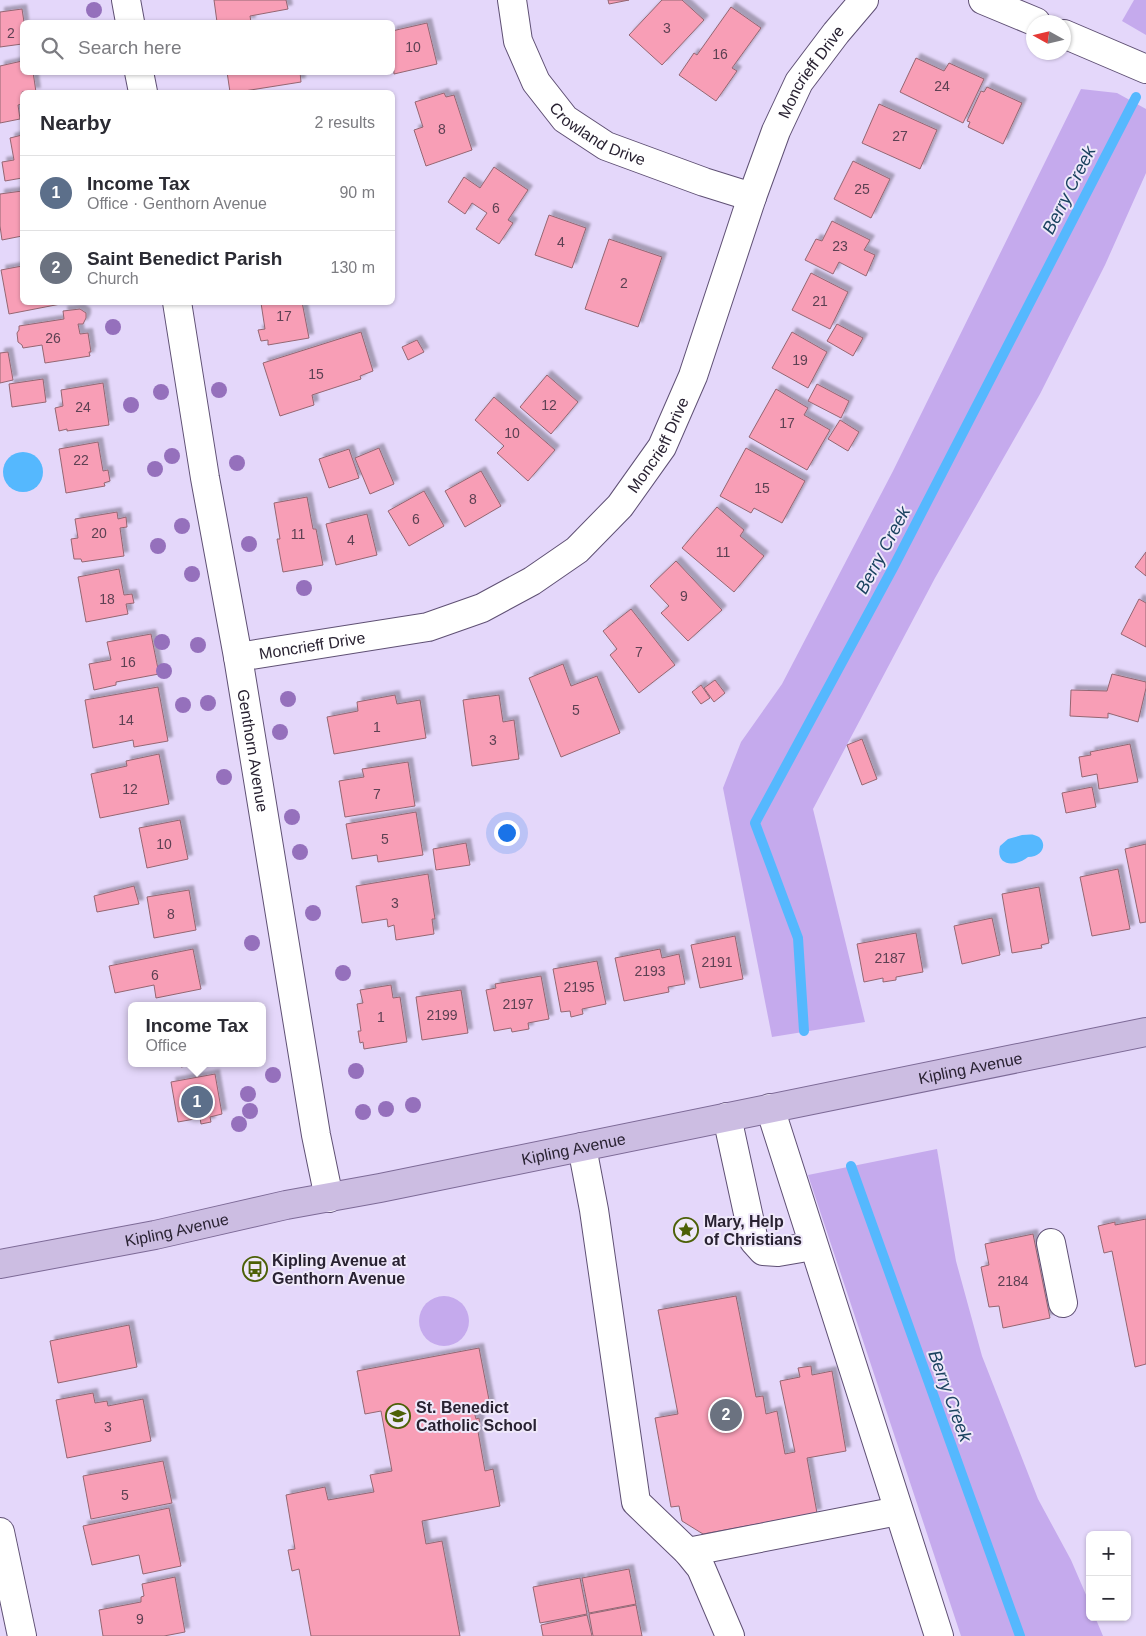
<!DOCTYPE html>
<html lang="en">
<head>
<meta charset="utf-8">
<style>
	body { margin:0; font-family:Arial,sans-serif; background:#f7f7f7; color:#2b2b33 }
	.controls { position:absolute; right:15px; bottom:15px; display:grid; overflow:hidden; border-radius:8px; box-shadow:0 1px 4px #0004 }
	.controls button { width:45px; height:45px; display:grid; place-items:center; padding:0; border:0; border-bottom:1px solid #e1e1e2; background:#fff; color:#2b2b33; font:25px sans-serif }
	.compass { position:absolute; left:1026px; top:15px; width:45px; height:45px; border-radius:50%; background:#fff; box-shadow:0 1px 4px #0004; rotate:278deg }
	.you { position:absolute; left:506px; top:832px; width:18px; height:18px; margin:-12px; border:4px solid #fff; border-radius:50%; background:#1a73e8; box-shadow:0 0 0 8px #1a73e833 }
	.badge { display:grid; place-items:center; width:32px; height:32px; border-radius:50%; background:#4c6007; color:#fff; font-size:16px; font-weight:700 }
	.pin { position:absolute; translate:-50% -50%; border:2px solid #fff; box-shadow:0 1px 5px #0006 }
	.popup { position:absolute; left:128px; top:1002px; width:138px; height:65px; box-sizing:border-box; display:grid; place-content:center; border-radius:8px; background:#fff; filter:drop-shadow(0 1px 4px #0005); font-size:16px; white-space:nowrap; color:#7c7c81 }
	.popup b { font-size:19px; color:#2b2b33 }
	.popup::after { content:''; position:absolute; left:50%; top:100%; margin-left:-10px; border:10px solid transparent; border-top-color:#fff }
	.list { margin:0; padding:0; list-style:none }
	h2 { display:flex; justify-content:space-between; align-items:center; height:65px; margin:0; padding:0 20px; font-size:21px }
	h2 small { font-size:16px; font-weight:400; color:#7c7c81 }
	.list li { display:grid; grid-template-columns:32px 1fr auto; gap:15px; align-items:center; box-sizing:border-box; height:75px; padding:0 20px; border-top:1px solid #e1e1e2 }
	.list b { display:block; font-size:19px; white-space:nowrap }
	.list p { margin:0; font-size:16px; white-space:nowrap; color:#7c7c81 }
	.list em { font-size:16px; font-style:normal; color:#7c7c81 }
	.icon { flex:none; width:28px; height:28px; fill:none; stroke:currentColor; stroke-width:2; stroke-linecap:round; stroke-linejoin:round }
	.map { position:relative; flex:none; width:1146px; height:1636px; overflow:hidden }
	.search { position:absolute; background:#fff; box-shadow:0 1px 4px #0004; left:20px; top:20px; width:375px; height:55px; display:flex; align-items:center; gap:12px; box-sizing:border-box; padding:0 18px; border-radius:8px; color:#7c7c81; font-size:19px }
	.panel { position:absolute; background:#fff; box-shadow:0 1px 4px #0004; left:20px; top:90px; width:375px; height:215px; border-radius:8px }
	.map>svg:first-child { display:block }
	.green { fill:#c5aaed }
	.water { fill:#55b8fe }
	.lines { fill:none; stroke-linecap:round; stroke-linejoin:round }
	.stream { stroke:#55b8fe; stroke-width:10 }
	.building { fill:#f89eb6; stroke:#946672; filter:url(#shadow) }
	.minor-casing { stroke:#5f5074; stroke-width:30 }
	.major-casing { stroke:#7d6a97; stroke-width:30 }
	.minor { stroke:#fff; stroke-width:28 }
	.major { stroke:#ccbde2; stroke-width:28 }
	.tree { fill:#9570bc }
	.labels { text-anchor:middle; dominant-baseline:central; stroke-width:4; stroke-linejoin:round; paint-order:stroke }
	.number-label { font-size:14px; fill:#5d4153 }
	.street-label { font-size:16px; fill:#292232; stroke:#efe8fa }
	.poi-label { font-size:16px; font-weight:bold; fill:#292232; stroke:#efe8fa; text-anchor:start }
	.water-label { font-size:18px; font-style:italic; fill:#1b4360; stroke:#efe8fa }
</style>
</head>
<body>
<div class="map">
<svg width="1146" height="1636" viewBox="0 0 1146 1636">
	<defs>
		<filter id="shadow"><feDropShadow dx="4.5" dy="-4.5" stdDeviation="1" flood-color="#0004"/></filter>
	</defs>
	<rect width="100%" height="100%" fill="#e4d7fa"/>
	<g class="green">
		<polygon points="1134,0 1146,0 1146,35 1122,21"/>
		<polygon points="1081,89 1117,93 1146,109 1146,173 1105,265 1040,394 935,578 813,809 865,1022 772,1037 723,788 741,742 782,684 893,471"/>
		<polygon points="937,1149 956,1261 982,1356 1038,1499 1071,1560 1090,1604 1090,1617 1095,1617 1103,1636 961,1636 808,1175"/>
		<circle cx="444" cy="1321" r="25"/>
	</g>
	<g class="water">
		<circle cx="23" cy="472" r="20"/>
		<path d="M1022,835C1026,835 1031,834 1034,835C1048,838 1046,857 1028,857C1016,867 995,867 1000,846L1008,839Z"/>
	</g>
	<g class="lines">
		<g class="stream">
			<polyline points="804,1031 798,938 755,823 894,566 1136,97"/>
			<polyline points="851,1166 1020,1636"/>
		</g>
	</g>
	<g class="building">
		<polygon points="214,0 286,0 288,9 250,16 251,22 217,22"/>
		<polygon points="608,0 629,0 609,4"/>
		<polygon points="662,0 682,0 704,20 662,65 629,35"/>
		<polygon points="731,7 761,28 732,68 737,71 716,101 679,75 694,53 697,55"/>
		<polygon points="22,9 24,22 22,44 0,47 0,12"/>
		<polygon points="427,23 437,64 394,74 392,31"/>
		<polygon points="916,58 944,71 949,63 984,79 963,123 900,92"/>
		<polygon points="22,61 22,72 33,72 36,92 22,92 22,104 18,105 20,119 0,123 0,66"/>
		<polygon points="227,72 300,72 301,82 238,92 230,92"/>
		<polygon points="987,87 1022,103 1003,144 968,127 970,122 967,121 981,91 984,92"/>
		<polygon points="444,93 446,97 454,95 472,150 426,166 414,130 423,127 415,102"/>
		<polygon points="879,104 937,130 920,169 862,143"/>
		<polygon points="22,135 22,178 5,181 2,162 14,160 10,138"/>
		<polygon points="853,161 890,179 871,218 834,199"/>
		<polygon points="494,167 528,190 508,220 513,223 499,244 476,229 487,213 472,203 465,214 448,202 464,177 480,188"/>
		<polygon points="22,191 22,236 2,240 0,226 0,194"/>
		<polygon points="549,215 586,228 572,268 535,255"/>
		<polygon points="832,221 870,240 864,250 875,255 866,276 839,262 833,274 805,260 816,239 822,241"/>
		<polygon points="609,239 662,257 638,327 585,309"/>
		<polygon points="22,266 22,302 71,302 9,314 1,270"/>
		<polygon points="811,273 848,292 830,329 792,310"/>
		<polygon points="266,302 302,302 309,338 268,345 268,340 261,341 258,330 265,329 261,303"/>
		<polygon points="80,309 86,313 86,318 83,324 78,324 80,334 88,333 91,352 89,352 90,356 45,363 42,345 23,348 22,345 18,342 17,333 19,330 19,326 64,319 63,311"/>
		<polygon points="837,324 863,338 853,356 827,341"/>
		<polygon points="361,332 373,371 360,376 361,379 312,395 314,405 280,416 263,363"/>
		<polygon points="792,332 827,352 808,388 772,368"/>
		<polygon points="417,340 424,352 408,360 402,347"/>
		<polygon points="8,352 13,380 0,383 0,353"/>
		<polygon points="547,375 578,402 551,434 520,407"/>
		<polygon points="43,379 46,402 12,407 9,384"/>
		<polygon points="103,383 109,425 67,431 67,429 59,431 55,408 63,406 61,390"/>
		<polygon points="817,384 849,401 841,418 808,401"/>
		<polygon points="776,389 808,408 804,415 830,430 807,470 749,437"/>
		<polygon points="494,397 555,450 528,481 497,453 504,446 475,420"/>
		<polygon points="840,420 859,432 848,451 828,439"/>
		<polygon points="98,442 103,471 108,470 110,481 104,483 105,486 66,493 59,449"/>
		<polygon points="379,448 394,484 370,494 355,458"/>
		<polygon points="746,448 805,481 782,523 754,508 751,513 720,496"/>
		<polygon points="349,449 359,478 329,488 319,459"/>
		<polygon points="481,471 501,506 465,527 445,491"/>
		<polygon points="424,491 444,526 409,546 388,511"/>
		<polygon points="307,497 313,529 316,529 323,565 283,572 277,539 280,539 274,503"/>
		<polygon points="717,507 744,530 740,536 764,556 734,592 682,548"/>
		<polygon points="117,512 118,519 126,517 127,527 120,528 124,556 82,562 81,559 74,559 71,539 78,538 75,519"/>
		<polygon points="367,514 377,555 336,565 326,524"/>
		<polygon points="1146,552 1146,576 1135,567"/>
		<polygon points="676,561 722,610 688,641 661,613 669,606 650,586"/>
		<polygon points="119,569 124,595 132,594 134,603 126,604 128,614 86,622 78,577"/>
		<polygon points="1139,599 1146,603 1146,647 1121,634"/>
		<polygon points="631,609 675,665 639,693 610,655 617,649 603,631"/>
		<polygon points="151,634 159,674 116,682 116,685 94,690 89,664 111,660 107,642"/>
		<polygon points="563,664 571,686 597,676 620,733 561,757 529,678"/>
		<polygon points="1112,674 1146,682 1146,688 1138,722 1108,713 1108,718 1070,716 1071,690 1107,691"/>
		<polygon points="715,680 725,693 714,702 704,688"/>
		<polygon points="701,685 710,698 701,704 692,692"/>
		<polygon points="158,687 168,741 134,747 133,740 93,748 85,700"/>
		<polygon points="395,695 397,704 420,700 426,738 334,754 327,717 358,711 357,702"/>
		<polygon points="499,695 503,722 514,720 519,759 472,766 463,700"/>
		<polygon points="862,739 877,779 862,785 847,745"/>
		<polygon points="1130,744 1138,782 1099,789 1097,774 1082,777 1079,757 1091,755 1090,752"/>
		<polygon points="159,754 169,804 100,818 91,774 127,766 126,761"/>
		<polygon points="408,762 415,806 345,817 339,781 364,777 362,769"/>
		<polygon points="1092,787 1096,807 1066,813 1062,793"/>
		<polygon points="416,812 423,855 378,862 377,855 352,859 346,824"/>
		<polygon points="180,820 188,859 147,868 139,828"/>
		<polygon points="466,843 470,865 436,870 433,849"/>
		<polygon points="1146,844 1146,922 1140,923 1125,849"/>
		<polygon points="1118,869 1130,929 1092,936 1080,877"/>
		<polygon points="428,874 435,919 432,919 434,934 396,940 394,925 388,927 387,919 362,923 356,886"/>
		<polygon points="134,886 139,904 97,912 94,896"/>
		<polygon points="1039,887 1049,943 1041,945 1042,948 1012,953 1002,894"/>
		<polygon points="189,890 196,930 154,938 147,897"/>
		<polygon points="992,918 1000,955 962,964 954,926"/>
		<polygon points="916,933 923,972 896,977 896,980 883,982 883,978 864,982 857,944"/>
		<polygon points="735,936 743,979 700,988 691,945"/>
		<polygon points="193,949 201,989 156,998 154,985 115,993 109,966"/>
		<polygon points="660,949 662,958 679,954 685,984 668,987 669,992 624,1001 615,958"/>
		<polygon points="597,961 606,1004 582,1009 583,1014 571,1017 570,1011 561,1012 553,969"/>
		<polygon points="541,976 549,1019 528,1023 529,1029 512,1032 511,1028 494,1031 486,990 496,988 495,984"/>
		<polygon points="391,985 393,998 400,997 407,1042 364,1049 363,1042 360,1043 358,1031 361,1031 357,1004 363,1003 360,990"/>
		<polygon points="461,990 468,1033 422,1040 416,997"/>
		<polygon points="180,1063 204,1063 181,1067"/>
		<polygon points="215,1074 222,1114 210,1117 211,1122 201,1124 200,1118 178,1122 171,1082"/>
		<polygon points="1146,1219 1146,1364 1135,1367 1112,1251 1104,1253 1098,1226 1115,1222 1115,1225"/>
		<polygon points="1033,1234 1050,1318 1003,1328 999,1306 989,1307 981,1267 989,1265 985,1244"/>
		<polygon points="736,1296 756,1397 763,1396 766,1414 777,1411 785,1454 795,1452 780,1381 800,1377 798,1368 811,1366 812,1375 832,1371 846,1451 807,1458 817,1513 703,1534 682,1521 679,1506 671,1507 655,1418 678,1414 658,1310"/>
		<polygon points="129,1325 137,1367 58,1383 50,1341"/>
		<polygon points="479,1348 490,1405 473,1408 476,1419 479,1418 480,1426 477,1426 485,1471 493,1469 500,1506 422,1521 426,1544 442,1541 460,1636 311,1636 299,1569 292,1571 288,1550 295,1549 286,1495 325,1487 328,1500 374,1492 370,1475 392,1471 381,1411 365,1414 357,1371"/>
		<polygon points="93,1393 95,1403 107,1401 108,1406 143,1399 151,1441 67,1458 56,1400"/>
		<polygon points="163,1461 172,1503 91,1519 83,1476"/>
		<polygon points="169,1508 181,1566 143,1574 139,1555 92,1565 83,1526"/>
		<polygon points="629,1569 636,1604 589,1613 582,1578"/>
		<polygon points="175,1577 185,1632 164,1636 103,1636 99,1610 141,1602 141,1597 144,1596 142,1584"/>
		<polygon points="580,1578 587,1614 540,1623 533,1587"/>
		<polygon points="636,1605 642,1636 593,1636 589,1614"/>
		<polygon points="587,1615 592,1636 543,1636 541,1625"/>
	</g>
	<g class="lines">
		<defs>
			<g id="minor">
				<polyline points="126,0 130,22"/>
				<path id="s1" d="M512,0L518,41L536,82L565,119L606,146L704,182L752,197"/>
				<polyline points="983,0 1036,22"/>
				<polyline points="1064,34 1146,69"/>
				<polyline points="139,72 143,92"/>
				<path id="s2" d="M177,302L205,478L238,657L316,1135L329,1198"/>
				<path id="s3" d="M238,657L428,627L482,608L532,581L577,550L620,506L662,447L693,376L752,197L776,131L799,82L836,33L864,0"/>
				<polyline points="770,1108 939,1636"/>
				<polyline points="727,1117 754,1241 763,1251 778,1252 813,1246"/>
				<polyline points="582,1147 594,1210 636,1502 688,1552 701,1568 730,1636"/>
				<polyline points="1051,1243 1063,1303"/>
				<polyline points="0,1532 22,1636"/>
				<polyline points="688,1552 898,1511"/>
			</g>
			<g id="major">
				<path id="s4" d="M0,1264L155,1235L286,1205L380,1188L1146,1032"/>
			</g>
		</defs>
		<use href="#minor" class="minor-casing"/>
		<use href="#major" class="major-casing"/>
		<use href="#minor" class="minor"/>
		<use href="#major" class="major"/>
	</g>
	<g class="tree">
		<circle cx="94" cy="10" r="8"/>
		<circle cx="113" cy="327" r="8"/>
		<circle cx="219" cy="390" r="8"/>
		<circle cx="161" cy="392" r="8"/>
		<circle cx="131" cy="405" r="8"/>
		<circle cx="172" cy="456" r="8"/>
		<circle cx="237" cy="463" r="8"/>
		<circle cx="155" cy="469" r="8"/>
		<circle cx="182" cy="526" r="8"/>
		<circle cx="249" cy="544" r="8"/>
		<circle cx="158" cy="546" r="8"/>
		<circle cx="192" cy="574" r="8"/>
		<circle cx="304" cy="588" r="8"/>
		<circle cx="162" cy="642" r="8"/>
		<circle cx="198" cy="645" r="8"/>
		<circle cx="164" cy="671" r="8"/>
		<circle cx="288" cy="699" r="8"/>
		<circle cx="208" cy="703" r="8"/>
		<circle cx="183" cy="705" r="8"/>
		<circle cx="280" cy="732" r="8"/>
		<circle cx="224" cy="777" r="8"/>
		<circle cx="292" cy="817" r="8"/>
		<circle cx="300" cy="852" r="8"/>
		<circle cx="313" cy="913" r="8"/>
		<circle cx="252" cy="943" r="8"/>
		<circle cx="343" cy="973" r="8"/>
		<circle cx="356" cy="1071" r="8"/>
		<circle cx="273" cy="1075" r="8"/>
		<circle cx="248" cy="1094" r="8"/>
		<circle cx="413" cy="1105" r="8"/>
		<circle cx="386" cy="1109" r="8"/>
		<circle cx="250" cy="1111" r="8"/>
		<circle cx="363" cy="1112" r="8"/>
		<circle cx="239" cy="1124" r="8"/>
	</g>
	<defs>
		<symbol id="sight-ring" viewBox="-11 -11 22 22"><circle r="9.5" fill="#efe8fa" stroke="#4c6007" stroke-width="1.5"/><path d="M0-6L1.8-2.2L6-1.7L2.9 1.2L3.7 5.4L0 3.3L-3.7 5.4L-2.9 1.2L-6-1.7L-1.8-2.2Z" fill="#4c6007"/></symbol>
		<symbol id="bus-ring" viewBox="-11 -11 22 22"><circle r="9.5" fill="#efe8fa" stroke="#4c6007" stroke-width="1.5"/><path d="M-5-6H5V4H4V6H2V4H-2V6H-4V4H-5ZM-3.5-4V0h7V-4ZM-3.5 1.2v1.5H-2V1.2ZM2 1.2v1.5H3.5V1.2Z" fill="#4c6007"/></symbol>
		<symbol id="school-ring" viewBox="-11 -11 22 22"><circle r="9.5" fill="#efe8fa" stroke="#4c6007" stroke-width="1.5"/><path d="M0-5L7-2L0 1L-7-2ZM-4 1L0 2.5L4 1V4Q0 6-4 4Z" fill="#4c6007"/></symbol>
	</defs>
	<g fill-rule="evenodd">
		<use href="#sight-ring" x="672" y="1216" width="28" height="28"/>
		<use href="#bus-ring" x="241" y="1255" width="28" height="28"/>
		<use href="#school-ring" x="384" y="1402" width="28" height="28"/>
	</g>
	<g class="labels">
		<g class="number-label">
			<text x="667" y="28">3</text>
			<text x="11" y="33">2</text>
			<text x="413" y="47">10</text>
			<text x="720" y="54">16</text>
			<text x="942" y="86">24</text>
			<text x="442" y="129">8</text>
			<text x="900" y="136">27</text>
			<text x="862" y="189">25</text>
			<text x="496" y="208">6</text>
			<text x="561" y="242">4</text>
			<text x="840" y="246">23</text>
			<text x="624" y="283">2</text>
			<text x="820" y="301">21</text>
			<text x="284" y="316">17</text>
			<text x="53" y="338">26</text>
			<text x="800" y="360">19</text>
			<text x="316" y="374">15</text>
			<text x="549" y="405">12</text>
			<text x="83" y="407">24</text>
			<text x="787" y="423">17</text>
			<text x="512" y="433">10</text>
			<text x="81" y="460">22</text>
			<text x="762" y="488">15</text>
			<text x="473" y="499">8</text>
			<text x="416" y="519">6</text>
			<text x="99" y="533">20</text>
			<text x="298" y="534">11</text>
			<text x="351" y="540">4</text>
			<text x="723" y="552">11</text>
			<text x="684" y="596">9</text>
			<text x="107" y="599">18</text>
			<text x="639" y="652">7</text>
			<text x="128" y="662">16</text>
			<text x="576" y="710">5</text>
			<text x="126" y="720">14</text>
			<text x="377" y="727">1</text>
			<text x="493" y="740">3</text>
			<text x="130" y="789">12</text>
			<text x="377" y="794">7</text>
			<text x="385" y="839">5</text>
			<text x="164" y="844">10</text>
			<text x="395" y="903">3</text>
			<text x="171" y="914">8</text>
			<text x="890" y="958">2187</text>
			<text x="717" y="962">2191</text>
			<text x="650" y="971">2193</text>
			<text x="155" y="975">6</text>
			<text x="579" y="987">2195</text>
			<text x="518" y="1004">2197</text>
			<text x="442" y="1015">2199</text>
			<text x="381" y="1017">1</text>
			<text x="1013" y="1281">2184</text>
			<text x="108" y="1427">3</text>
			<text x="125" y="1495">5</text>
			<text x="140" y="1619">9</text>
		</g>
		<g class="street-label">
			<text stroke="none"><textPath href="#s3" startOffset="900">Moncrieff Drive</textPath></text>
			<text stroke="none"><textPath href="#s1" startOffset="169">Crowland Drive</textPath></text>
			<text stroke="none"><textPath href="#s3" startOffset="495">Moncrieff Drive</textPath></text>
			<text stroke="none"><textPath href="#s3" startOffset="75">Moncrieff Drive</textPath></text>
			<text stroke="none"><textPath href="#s2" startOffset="455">Genthorn Avenue</textPath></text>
			<text stroke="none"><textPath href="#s4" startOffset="990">Kipling Avenue</textPath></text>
			<text stroke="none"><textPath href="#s4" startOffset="585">Kipling Avenue</textPath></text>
			<text stroke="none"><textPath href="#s4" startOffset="180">Kipling Avenue</textPath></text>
		</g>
		<g class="poi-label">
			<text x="704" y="1221">Mary, Help<tspan x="704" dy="18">of Christians</tspan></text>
			<text x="272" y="1260">Kipling Avenue at<tspan x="272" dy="18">Genthorn Avenue</tspan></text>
			<text x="416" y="1407">St. Benedict<tspan x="416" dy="18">Catholic School</tspan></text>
		</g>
		<g class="water-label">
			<text transform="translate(1069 190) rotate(-63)">Berry Creek</text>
			<text transform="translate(883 550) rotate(-62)">Berry Creek</text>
			<text transform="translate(950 1396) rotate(70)">Berry Creek</text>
		</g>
	</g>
</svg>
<div class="controls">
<button>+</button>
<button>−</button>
</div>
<svg class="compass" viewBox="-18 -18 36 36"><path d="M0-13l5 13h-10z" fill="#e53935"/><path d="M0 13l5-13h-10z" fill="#7c7c81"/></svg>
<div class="you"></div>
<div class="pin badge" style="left:197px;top:1102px;background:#5c6f8a">1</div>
<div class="popup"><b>Income Tax</b>Office</div>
<div class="pin badge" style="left:726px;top:1415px;background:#6b7280">2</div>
<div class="search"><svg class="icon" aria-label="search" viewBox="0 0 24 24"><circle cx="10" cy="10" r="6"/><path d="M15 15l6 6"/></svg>Search here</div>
<section class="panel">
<h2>Nearby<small>2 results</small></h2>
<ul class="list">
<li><span class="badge" style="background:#5c6f8a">1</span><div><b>Income Tax</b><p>Office · Genthorn Avenue</p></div><em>90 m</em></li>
<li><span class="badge" style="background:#6b7280">2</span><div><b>Saint Benedict Parish</b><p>Church</p></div><em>130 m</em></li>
</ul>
</section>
</div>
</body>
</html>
